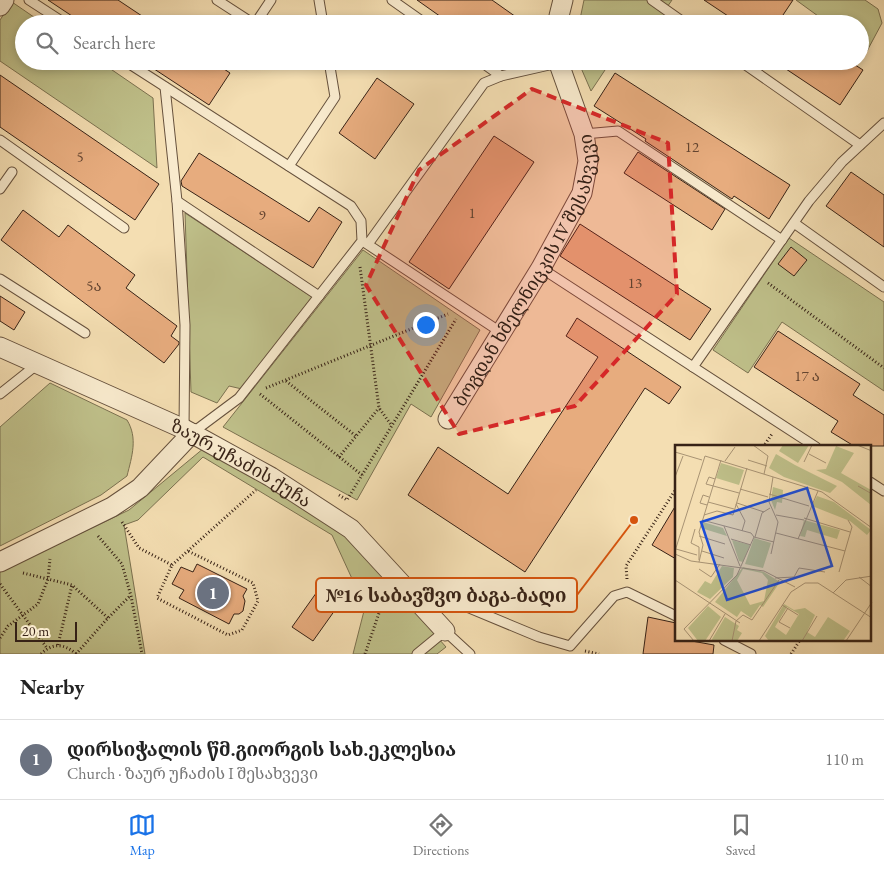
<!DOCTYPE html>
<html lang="en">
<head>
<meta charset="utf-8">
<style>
	body { margin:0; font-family:"EB Garamond","Noto Serif Georgian",serif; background:#f2f2f2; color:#222 }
	.scale { position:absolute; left:15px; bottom:12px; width:62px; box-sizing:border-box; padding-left:5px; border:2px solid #372216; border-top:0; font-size:14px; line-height:18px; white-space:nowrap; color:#372216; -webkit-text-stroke:4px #f8eacd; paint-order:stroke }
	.you { position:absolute; left:425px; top:324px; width:18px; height:18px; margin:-12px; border:4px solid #fff; border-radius:50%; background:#1a73e8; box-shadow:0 0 0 8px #1a73e833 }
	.badge { display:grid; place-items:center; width:32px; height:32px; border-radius:50%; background:#1a73e8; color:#fff; font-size:16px; font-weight:700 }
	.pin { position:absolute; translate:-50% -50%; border:2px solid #fff; box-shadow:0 1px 5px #0006 }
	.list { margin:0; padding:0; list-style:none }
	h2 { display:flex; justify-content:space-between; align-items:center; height:65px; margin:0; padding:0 20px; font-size:21px }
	h2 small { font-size:16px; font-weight:400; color:#767676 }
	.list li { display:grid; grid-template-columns:32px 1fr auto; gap:15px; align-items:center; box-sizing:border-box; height:80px; padding:0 20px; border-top:1px solid #e0e0e0 }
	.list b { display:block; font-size:19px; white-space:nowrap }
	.list p { margin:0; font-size:16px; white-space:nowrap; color:#767676 }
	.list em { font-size:16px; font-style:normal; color:#767676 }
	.icon { flex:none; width:28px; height:28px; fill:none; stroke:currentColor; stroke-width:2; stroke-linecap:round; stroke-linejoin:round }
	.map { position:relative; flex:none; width:884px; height:654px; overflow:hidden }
	.search { position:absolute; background:#fff; box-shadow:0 2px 8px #0003; left:15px; right:15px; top:15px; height:55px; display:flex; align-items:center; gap:12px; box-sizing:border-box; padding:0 18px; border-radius:28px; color:#767676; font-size:19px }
	.sheet { height:145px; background:#fff }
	nav { display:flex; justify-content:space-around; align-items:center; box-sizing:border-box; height:70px; border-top:1px solid #e0e0e0; background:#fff; font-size:14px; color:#767676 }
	nav a { display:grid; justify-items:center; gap:2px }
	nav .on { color:#1a73e8 }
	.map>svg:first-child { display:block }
	.green { fill:#bfc08a; stroke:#7b7150 }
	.building { fill:#e7ac7e; stroke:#372216 }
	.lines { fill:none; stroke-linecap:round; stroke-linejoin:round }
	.lane-casing { stroke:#66513d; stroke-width:11 }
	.street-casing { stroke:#66513d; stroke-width:21 }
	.path { stroke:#372216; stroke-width:3; stroke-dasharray:1 2.5; stroke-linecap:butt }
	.lane { stroke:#f8eacd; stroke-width:9 }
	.street { stroke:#f8eacd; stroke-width:19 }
	.marked { fill:#d62828; fill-opacity:0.2; stroke:#d62828; stroke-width:4; stroke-dasharray:10 6; stroke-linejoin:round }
	.labels { text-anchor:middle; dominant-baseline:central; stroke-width:5; stroke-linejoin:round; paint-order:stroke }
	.number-label { font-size:15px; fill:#634430 }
	.street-label { font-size:18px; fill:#372216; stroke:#f8eacd }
	.inset-road { fill:none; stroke:#a89374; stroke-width:1 }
	.view { fill:#1d4ed8; fill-opacity:0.15; stroke:#1d4ed8; stroke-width:2.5 }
	.inset-edge { fill:none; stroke:#372216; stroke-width:2.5 }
	.leader { fill:none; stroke:#d6540d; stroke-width:2 }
	.callout-dot { fill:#d6540d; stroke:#f8eacd; stroke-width:2 }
	.callout { fill:#f8eacd; stroke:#d6540d; stroke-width:2 }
	.callout-label { font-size:19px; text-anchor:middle; font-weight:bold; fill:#372216 }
</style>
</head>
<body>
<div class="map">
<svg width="884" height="654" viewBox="0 0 884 654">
	<rect width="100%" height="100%" fill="#f4deb2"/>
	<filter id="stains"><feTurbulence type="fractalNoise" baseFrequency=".004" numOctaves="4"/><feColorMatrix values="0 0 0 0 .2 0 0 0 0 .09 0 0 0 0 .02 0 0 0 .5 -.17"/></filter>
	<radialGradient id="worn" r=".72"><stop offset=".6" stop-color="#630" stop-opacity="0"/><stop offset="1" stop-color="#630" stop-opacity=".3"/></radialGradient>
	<g class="green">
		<polygon points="584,0 672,0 663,13 677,22 676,24 579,24"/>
		<polygon points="796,0 865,0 878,9 882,23 867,51 860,46 860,24 829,24"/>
		<polygon points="12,2 44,24 24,24 24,61 99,61 153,98 157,168 0,61 0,20"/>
		<polygon points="578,61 611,61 591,91"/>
		<polygon points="185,213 312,297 242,389 229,386 217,403 191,392"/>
		<polygon points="789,238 884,302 884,391 782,322 748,373 713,350"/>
		<polygon points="363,250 480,330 431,417 411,404 357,500 223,427"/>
		<path d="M50,383L127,420C138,438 132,456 127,476L101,495L0,546V427Z"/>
		<polygon points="204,448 303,503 349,537 446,647 437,654 353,654 365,607 332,535 203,457 138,520 124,525 145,654 0,654 0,572 129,510"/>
	</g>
	<g class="building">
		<polygon points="48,0 118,0 154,24 84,24"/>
		<polygon points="417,0 492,0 526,24 451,24"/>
		<polygon points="704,0 793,0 777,24 740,24"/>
		<polygon points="142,61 212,61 230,73 209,105"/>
		<polygon points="774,61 849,61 863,70 840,105"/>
		<polygon points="615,73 790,185 769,219 734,196 732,199 645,141 646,139 594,106"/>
		<polygon points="0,75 159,184 135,220 0,127"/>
		<polygon points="377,78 414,104 375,159 339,133"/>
		<polygon points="494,136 534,162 449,289 409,262"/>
		<polygon points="638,152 725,209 712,230 624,173"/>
		<polygon points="199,153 309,222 319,207 342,222 313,268 182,186 181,181"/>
		<polygon points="851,172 884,195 884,247 826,206"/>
		<polygon points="23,210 59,237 68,225 135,275 126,288 177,326 171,336 179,342 179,344 164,363 1,240"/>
		<polygon points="580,224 711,309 690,340 560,256"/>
		<polygon points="791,247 807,260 794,276 778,264"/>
		<polygon points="0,296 25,312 14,330 0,321"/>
		<polygon points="577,318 681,387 669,404 645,388 525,572 408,495 438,447 508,494 598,357 566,336"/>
		<polygon points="778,331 860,384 853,395 884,415 884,446 854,446 831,432 838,421 754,367"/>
		<polygon points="676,505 676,559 652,545"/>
		<polygon points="197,564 247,589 243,596 245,601 243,611 239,614 234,614 229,624 179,598 184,590 172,584 181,567 193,572"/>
		<polygon points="324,582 345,596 313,641 292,627"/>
		<polygon points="648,617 676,623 676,640 686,640 714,645 713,654 643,654"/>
	</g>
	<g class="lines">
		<defs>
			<g id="lane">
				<polyline points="29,0 66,24"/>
				<polyline points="217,0 254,24"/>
				<polyline points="319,0 323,24"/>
				<polyline points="392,0 426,24"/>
				<polyline points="652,0 686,24"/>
				<polyline points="255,24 271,0"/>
				<polyline points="125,61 351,206 361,221 362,241 239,398 192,433"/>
				<polyline points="480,61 501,76"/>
				<polyline points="740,61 860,145"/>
				<polyline points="165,87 177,201 185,325 184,429"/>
				<polyline points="584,134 618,131 782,240"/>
				<polyline points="0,140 124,228"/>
				<polyline points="289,166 335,97 329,61"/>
				<polyline points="0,189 12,172"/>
				<polyline points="177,201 319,296"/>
				<polyline points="794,223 884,287"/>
				<polyline points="364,242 502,333"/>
				<polyline points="368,244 484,83 501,76 558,63"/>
				<polyline points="541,268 816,447"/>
				<polyline points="0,279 85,333"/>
				<polyline points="693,367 809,201 842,162 884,123"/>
				<polyline points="0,394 39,363"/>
				<polyline points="870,482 884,491"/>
				<polyline points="421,605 438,598 450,600 539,637 570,646 614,596 627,592 676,616"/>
				<polyline points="724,640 751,654"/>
				<polyline points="417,654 445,631 470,654"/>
			</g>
			<g id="street">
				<polyline points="0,6 4,0"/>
				<polyline points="559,24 559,16 563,0"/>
				<path id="s1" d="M0,347L184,429L271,477L351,529L445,631"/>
				<path id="s2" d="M448,419L541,268L582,193L588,161L584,134L558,61"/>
				<polyline points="0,562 112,507 140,488 192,433"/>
			</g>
		</defs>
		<use href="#lane" class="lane-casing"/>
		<use href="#street" class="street-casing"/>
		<g class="path">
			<polyline points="360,267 379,408 392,426"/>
			<polyline points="768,283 884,368"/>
			<polyline points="286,381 356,436"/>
			<polyline points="266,388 448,314"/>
			<polyline points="260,394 362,475"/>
			<polyline points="763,447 772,434"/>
			<polyline points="339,457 379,408"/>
			<polyline points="339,495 347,500 456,319"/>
			<polyline points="122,522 139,548 172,565 157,598 228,635 242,630 258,601 253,583 188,551"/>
			<polyline points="98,536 122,564 131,596 142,654"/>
			<polyline points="172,565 256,490"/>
			<polyline points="23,573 72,585 108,618"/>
			<polyline points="627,579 626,566 676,489"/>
			<polyline points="0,584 47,648"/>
			<polyline points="0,638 8,626 38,604 48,579 50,559"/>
			<polyline points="58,645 72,585"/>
			<polyline points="585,651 599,654"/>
			<path d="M41,654C52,643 64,643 76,654"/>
			<polyline points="76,654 108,618 130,596"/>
			<polyline points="365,654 379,613 380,589"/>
			<polyline points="791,654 800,640"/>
		</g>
		<use href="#lane" class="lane"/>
		<use href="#street" class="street"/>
	</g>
	<path class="marked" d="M532,89L668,143L677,294L575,406L459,434L366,285L419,170Z"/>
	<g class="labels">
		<g class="number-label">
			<text x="692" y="146">12</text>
			<text x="80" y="156">5</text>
			<text x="472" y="212">1</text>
			<text x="262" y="214">9</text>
			<text x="635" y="282">13</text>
			<text x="94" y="285">5ა</text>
			<text x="807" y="375">17 ა</text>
		</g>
		<g class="street-label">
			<text stroke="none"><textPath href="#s2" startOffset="170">ბოგდან ხმელნიცკის IV შესახვევი</textPath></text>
			<text stroke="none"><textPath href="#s1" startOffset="268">ზაურ უჩაძის ქუჩა</textPath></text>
		</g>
	</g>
	<g transform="translate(675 445)">
		<rect width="196" height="196" fill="#f4deb2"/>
		<path d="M108,0H134L123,18L104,6ZM161,1L179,8L166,28L196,45V60L167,37L141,25L151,24ZM101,9L120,20L162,41L155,48L109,32L94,23ZM46,18L69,25L64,40L41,33ZM98,42L108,45L107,58L102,57L100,65L96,55ZM142,51L159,57L196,85L192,90L175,76L137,61ZM129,75L165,85L162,94L132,85L130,92L125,91ZM28,77L48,83L52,91L26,83ZM79,93L96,98L88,123L70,119ZM57,95L75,100L68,117L64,116ZM47,121L59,123L58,132L35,154L22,147L30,136L36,139ZM68,122L89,127L105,137L88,162L85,160L76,173L66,166L62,172L40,157ZM68,124L87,128L93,135L89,156L75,160L62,135ZM109,159L119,165L130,163L140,170L132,187L140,192L153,172L175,186L168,196H94L90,191ZM112,162L124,169L111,190L100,182ZM33,161L46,172L30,196H23L13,183ZM50,172L64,181L62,185L67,188L62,196H36Z" fill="#bfc08a" fill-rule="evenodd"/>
		<path class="inset-road" d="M78,0L93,11L89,29M182,0L197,6M0,7L27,15M134,9L151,18M73,15L92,21M50,16L60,2M129,17L137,0M0,32L8,11M40,34L34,32L31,39L64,48M183,41L197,49M65,44L93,52M94,49L134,61M33,57L59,64M62,58L89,67M61,59L70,76L67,86M32,60L25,58L28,50L34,52M29,70L42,66L58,70L72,23M101,70L129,75M129,73L175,87M49,81L65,121M20,84L16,98L24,102V115M101,88L170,106L177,82L173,75M24,91L50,99M79,92L99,97M80,92L87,68L95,63M56,94L76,100M123,94L143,46M1,104L22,110M0,106L30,11L147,47L197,83M27,106L49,113M0,109L16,116L89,126L120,142M96,109L103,77L94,57L98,32M24,117L28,100L24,87L46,15M24,124L36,132L45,119M164,127L170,106M184,132L197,142M100,133L119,132L124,123L150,127M0,135L65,178M158,148L171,135L197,131M107,160L123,170M113,163L104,177L115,183M9,184L62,130L79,92L76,88L27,75M9,184L19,196M34,196L50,169M57,196L61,176L68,170L77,175L104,135M84,196L116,147L130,138H143L197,173M127,196L142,171M171,196L197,157"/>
		<path class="view" d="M132,43L157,121L52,155L26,77Z"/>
		<rect width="196" height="196" class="inset-edge"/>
	</g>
	<path class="leader" d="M634 520L577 595"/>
	<circle class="callout-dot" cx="634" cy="520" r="5"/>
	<rect class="callout" x="316" y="578" width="261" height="34" rx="5"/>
	<g class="callout-label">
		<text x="446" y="602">№16 საბავშვო ბაგა-ბაღი</text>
	</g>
	<rect width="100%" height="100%" filter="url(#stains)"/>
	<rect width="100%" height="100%" fill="url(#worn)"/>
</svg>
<div class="scale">20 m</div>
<div class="you"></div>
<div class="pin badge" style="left:213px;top:593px;background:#6b7280">1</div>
<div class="search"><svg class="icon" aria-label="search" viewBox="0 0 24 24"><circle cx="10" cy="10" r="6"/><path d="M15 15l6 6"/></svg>Search here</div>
</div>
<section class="sheet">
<h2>Nearby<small></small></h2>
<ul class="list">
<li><span class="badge" style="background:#6b7280">1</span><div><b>დირსიჭალის წმ.გიორგის სახ.ეკლესია</b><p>Church · ზაურ უჩაძის I შესახვევი</p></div><em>110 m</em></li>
</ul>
</section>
<nav>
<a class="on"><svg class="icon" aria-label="map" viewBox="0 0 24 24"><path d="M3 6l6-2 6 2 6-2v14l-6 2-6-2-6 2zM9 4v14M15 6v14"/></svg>Map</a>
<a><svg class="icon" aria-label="directions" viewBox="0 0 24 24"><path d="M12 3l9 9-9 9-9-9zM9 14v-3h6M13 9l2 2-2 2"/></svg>Directions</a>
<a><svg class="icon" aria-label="saved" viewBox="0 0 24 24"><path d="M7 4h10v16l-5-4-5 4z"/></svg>Saved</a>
</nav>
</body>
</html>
